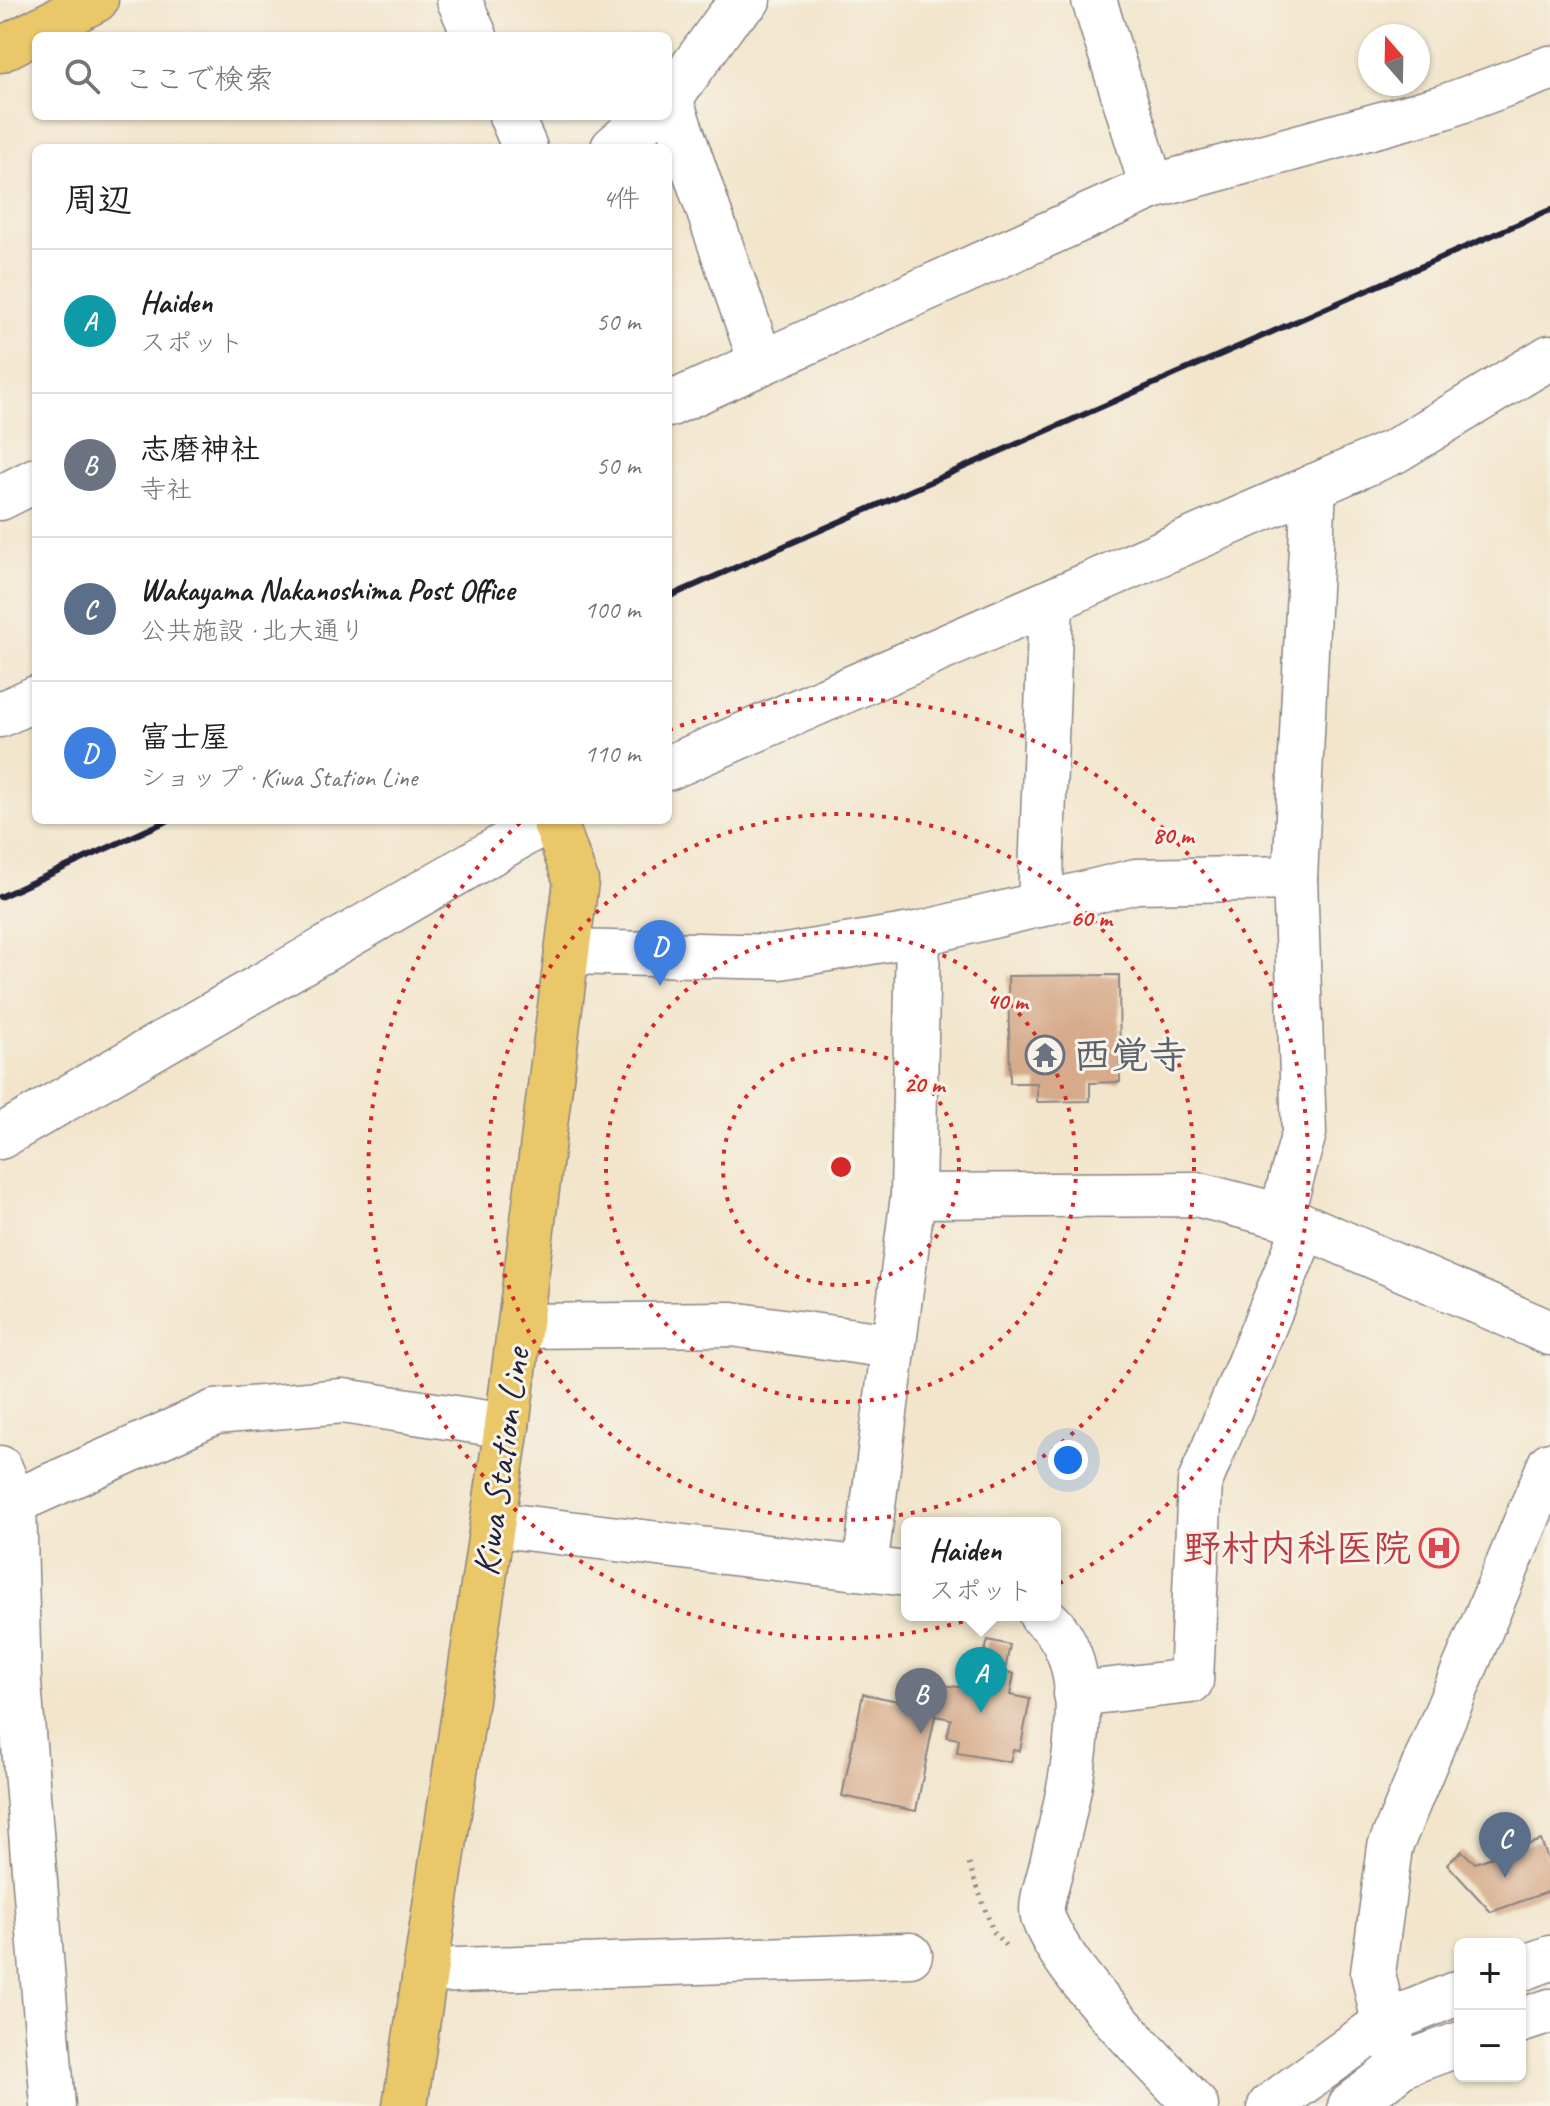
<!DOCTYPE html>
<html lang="ja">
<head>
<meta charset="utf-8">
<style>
	body { margin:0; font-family:Caveat,"Klee One",sans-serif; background:#f2f2f2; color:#202124 }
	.controls { position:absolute; right:24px; bottom:24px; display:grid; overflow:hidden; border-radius:12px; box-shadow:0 2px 6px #0004 }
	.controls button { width:72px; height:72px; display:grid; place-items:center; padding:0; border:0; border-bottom:2px solid #e0e0e0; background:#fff; color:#202124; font:40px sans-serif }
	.compass { position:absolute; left:1358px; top:24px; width:72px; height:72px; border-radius:50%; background:#fff; box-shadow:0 2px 6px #0004; rotate:340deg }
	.you { position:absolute; left:1068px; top:1460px; width:28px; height:28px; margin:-20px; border:6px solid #fff; border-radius:50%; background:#1a73e8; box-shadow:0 0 0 12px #1a73e833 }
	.badge { display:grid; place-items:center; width:52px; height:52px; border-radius:50%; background:#7c3aed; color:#fff; font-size:26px; font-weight:700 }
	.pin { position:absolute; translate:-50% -66px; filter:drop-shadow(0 2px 4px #0008) }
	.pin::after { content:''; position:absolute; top:42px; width:28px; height:24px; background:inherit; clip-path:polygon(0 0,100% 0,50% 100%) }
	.popup { position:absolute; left:901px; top:1517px; width:160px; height:104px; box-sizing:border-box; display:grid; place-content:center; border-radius:12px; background:#fff; filter:drop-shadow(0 2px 6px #0005); font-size:26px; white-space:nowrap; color:#757577 }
	.popup b { font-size:30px; color:#202124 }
	.popup::after { content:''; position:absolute; left:50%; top:100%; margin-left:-16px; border:16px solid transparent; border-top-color:#fff }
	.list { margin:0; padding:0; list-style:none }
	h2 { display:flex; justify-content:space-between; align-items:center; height:104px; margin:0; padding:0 32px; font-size:34px }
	h2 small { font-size:26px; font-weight:400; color:#757577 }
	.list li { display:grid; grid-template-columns:52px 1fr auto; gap:24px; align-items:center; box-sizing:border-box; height:144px; padding:0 32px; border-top:2px solid #e0e0e0 }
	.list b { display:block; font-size:30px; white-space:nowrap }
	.list p { margin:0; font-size:26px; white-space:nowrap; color:#757577 }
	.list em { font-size:26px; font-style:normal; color:#757577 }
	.icon { flex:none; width:44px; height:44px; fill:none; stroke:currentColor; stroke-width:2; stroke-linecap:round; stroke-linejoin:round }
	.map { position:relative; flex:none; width:1550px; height:2106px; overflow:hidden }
	.search { position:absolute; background:#fff; box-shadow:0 2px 6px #0004; left:32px; top:32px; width:640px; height:88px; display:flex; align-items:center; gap:20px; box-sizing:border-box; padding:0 28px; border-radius:12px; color:#757577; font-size:30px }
	.panel { position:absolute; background:#fff; box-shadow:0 2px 6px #0004; left:32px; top:144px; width:640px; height:680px; border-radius:12px }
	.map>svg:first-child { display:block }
	.building { fill:#d6aa8a }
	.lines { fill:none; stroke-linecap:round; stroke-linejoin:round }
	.minor-casing { stroke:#8a8484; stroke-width:47 }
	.major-casing { stroke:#8a8484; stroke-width:47 }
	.highway-casing { stroke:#8a8484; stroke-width:47 }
	.path { stroke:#8a8484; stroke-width:5; stroke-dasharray:2 6; stroke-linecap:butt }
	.minor { stroke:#fff; stroke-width:44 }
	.major { stroke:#eac769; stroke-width:44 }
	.highway { stroke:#eac769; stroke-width:44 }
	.rail { stroke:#22223b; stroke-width:6 }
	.ring { fill:none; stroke:#d62828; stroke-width:4; stroke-dasharray:4 8 }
	.labels { text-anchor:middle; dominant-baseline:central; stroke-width:6; stroke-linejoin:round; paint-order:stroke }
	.worship-label { font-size:38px; font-weight:bold; fill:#5b616d; stroke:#f7f3e8; text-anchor:start }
	.street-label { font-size:38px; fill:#22223b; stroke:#f7f3e8 }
	.health-label { font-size:38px; font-weight:bold; fill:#be3a42; stroke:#f7f3e8; text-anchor:end }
	.centre { fill:#d62828; stroke:#f7f3e8; stroke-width:4 }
	.ring-label { font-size:24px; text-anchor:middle; font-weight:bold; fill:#d62828; stroke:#f7f3e8; stroke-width:6; stroke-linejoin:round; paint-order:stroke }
</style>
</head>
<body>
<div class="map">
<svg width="1550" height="2106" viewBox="0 0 1550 2106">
	<rect width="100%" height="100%" fill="#f7f3e8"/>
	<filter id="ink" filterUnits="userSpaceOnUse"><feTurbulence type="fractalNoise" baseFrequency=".0125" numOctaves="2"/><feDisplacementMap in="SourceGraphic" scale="16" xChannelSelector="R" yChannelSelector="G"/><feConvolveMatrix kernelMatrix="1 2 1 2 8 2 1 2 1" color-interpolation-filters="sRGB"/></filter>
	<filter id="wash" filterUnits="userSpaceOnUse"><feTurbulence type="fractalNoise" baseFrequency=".006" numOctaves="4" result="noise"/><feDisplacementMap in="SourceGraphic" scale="32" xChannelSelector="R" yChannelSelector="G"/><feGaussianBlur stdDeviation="1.8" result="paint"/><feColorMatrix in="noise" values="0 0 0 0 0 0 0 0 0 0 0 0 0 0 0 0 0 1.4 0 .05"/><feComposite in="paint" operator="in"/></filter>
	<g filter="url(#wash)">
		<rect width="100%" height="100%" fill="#f2e5cc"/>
		<g id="blocks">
			<g class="building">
				<polygon points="1119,975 1120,1082 1090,1083 1090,1101 1037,1102 1037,1083 1010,1083 1008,976"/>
				<polygon points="988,1640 1010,1645 1005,1671 1014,1674 1010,1695 1030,1699 1020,1751 1013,1750 1010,1762 957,1753 959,1739 947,1737 951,1719 935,1716 916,1811 842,1796 863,1694 928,1707 933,1684 975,1689"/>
				<polygon points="1541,1840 1550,1865 1550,1891 1491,1912 1447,1864 1462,1851 1475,1863"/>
			</g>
		</g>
	</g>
	<g filter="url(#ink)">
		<use href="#blocks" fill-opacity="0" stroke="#8a8484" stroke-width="2"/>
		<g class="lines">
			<defs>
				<g id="minor">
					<polyline points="459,0 475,36"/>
					<polyline points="1094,0 1152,187 1444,107 1550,68"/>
					<polyline points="670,99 761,362"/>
					<polyline points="668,101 728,18 748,0"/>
					<polyline points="511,116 525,148"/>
					<polyline points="613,148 650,116"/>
					<polyline points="668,405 1152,187"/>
					<polyline points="0,498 36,480"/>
					<polyline points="0,715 36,698"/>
					<polyline points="668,768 1395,451 1550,357"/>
					<polyline points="1040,905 1051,602"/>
					<polyline points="567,952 780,957 918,934"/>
					<polyline points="0,1137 548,820"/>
					<polyline points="913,1196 1196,1194 1281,1216 1550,1333"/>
					<polyline points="1281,1216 1304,1133 1295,878 1314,486"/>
					<polyline points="521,1326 732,1324 891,1346"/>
					<polyline points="0,1468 14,1502 19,1683 53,2106"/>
					<polyline points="14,1502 215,1412 343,1401 507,1426"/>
					<polyline points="493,1524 907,1574"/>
					<polyline points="865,1568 913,1196 918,934 1136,881 1295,878"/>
					<path d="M1041,1615C1107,1664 1067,1797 1052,1864C1049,1878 1039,1904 1043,1917C1062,1973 1154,2059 1196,2106"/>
					<polyline points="1076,1694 1191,1681 1200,1482 1304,1229"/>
					<polyline points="1520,1969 1550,1958"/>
					<polyline points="428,1971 910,1955"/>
					<polyline points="1520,2021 1550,2011"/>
					<polyline points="1402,2065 1384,2023 1373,1973 1390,1847 1550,1464"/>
					<polyline points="1270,2106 1384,2023 1460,1992"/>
					<polyline points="1350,2106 1402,2065 1460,2044"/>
				</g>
				<polyline id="major" points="405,2106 507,1426 576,881 554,820"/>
				<polyline id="highway" points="0,50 96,0"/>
			</defs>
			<use href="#minor" class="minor-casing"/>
			<use href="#major" class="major-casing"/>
			<use href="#highway" class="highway-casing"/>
			<polyline class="path" points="969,1864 993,1931 1009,1950"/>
			<use href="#minor" class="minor"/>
			<use href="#major" class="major"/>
			<use href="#highway" class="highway"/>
			<g class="rail">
				<polyline points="668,597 1550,210"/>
				<polyline points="0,897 169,820"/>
			</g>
		</g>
	</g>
	<g class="ring">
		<circle cx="841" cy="1167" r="118"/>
		<circle cx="841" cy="1167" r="235"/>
		<circle cx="841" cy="1167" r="353"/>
		<path d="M669 730A470 470 0 1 1 523 820"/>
	</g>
	<defs>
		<symbol id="temple-ring" viewBox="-11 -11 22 22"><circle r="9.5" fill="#f7f3e8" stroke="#6b7280" stroke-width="1.5"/><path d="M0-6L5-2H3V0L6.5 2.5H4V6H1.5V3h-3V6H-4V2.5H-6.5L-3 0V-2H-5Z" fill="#6b7280"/></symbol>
		<symbol id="hospital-ring" viewBox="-11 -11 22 22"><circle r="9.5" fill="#f7f3e8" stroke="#e0444e" stroke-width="1.5"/><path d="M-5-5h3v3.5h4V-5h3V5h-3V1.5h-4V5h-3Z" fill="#e0444e"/></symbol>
	</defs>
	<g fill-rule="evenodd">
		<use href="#temple-ring" x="1023" y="1033" width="44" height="44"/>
		<use href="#hospital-ring" x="1417" y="1526" width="44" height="44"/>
	</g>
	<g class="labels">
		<g class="worship-label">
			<text x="1073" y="1055">西覚寺</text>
		</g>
		<g class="street-label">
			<text transform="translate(501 1462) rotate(-82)">Kiwa Station Line</text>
		</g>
		<g class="health-label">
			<text x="1411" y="1548">野村内科医院</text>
		</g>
	</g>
	<circle cx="841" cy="1167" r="12" class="centre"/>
	<g class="ring-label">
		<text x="1173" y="843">80 m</text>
		<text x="1091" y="926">60 m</text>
		<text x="1007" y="1009">40 m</text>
		<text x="924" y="1092">20 m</text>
	</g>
</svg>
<div class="controls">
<button>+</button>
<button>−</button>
</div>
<svg class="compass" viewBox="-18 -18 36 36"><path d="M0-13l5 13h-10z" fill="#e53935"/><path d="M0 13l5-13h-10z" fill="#757577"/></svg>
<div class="you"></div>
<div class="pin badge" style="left:981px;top:1713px;background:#0f9aa8">A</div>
<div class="popup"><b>Haiden</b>スポット</div>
<div class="pin badge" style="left:921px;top:1734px;background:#6b7280">B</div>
<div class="pin badge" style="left:1505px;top:1878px;background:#5c6f8a">C</div>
<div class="pin badge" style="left:660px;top:986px;background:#3f7fe0">D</div>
<div class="search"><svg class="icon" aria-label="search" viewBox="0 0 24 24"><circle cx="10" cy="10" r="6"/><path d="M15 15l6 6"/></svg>ここで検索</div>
<section class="panel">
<h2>周辺<small>4件</small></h2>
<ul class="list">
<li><span class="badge" style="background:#0f9aa8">A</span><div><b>Haiden</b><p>スポット</p></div><em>50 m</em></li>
<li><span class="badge" style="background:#6b7280">B</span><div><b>志磨神社</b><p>寺社</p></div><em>50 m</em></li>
<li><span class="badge" style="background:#5c6f8a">C</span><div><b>Wakayama Nakanoshima Post Office</b><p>公共施設 · 北大通り</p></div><em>100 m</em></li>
<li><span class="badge" style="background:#3f7fe0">D</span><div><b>富士屋</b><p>ショップ · Kiwa Station Line</p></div><em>110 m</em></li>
</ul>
</section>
</div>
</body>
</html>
